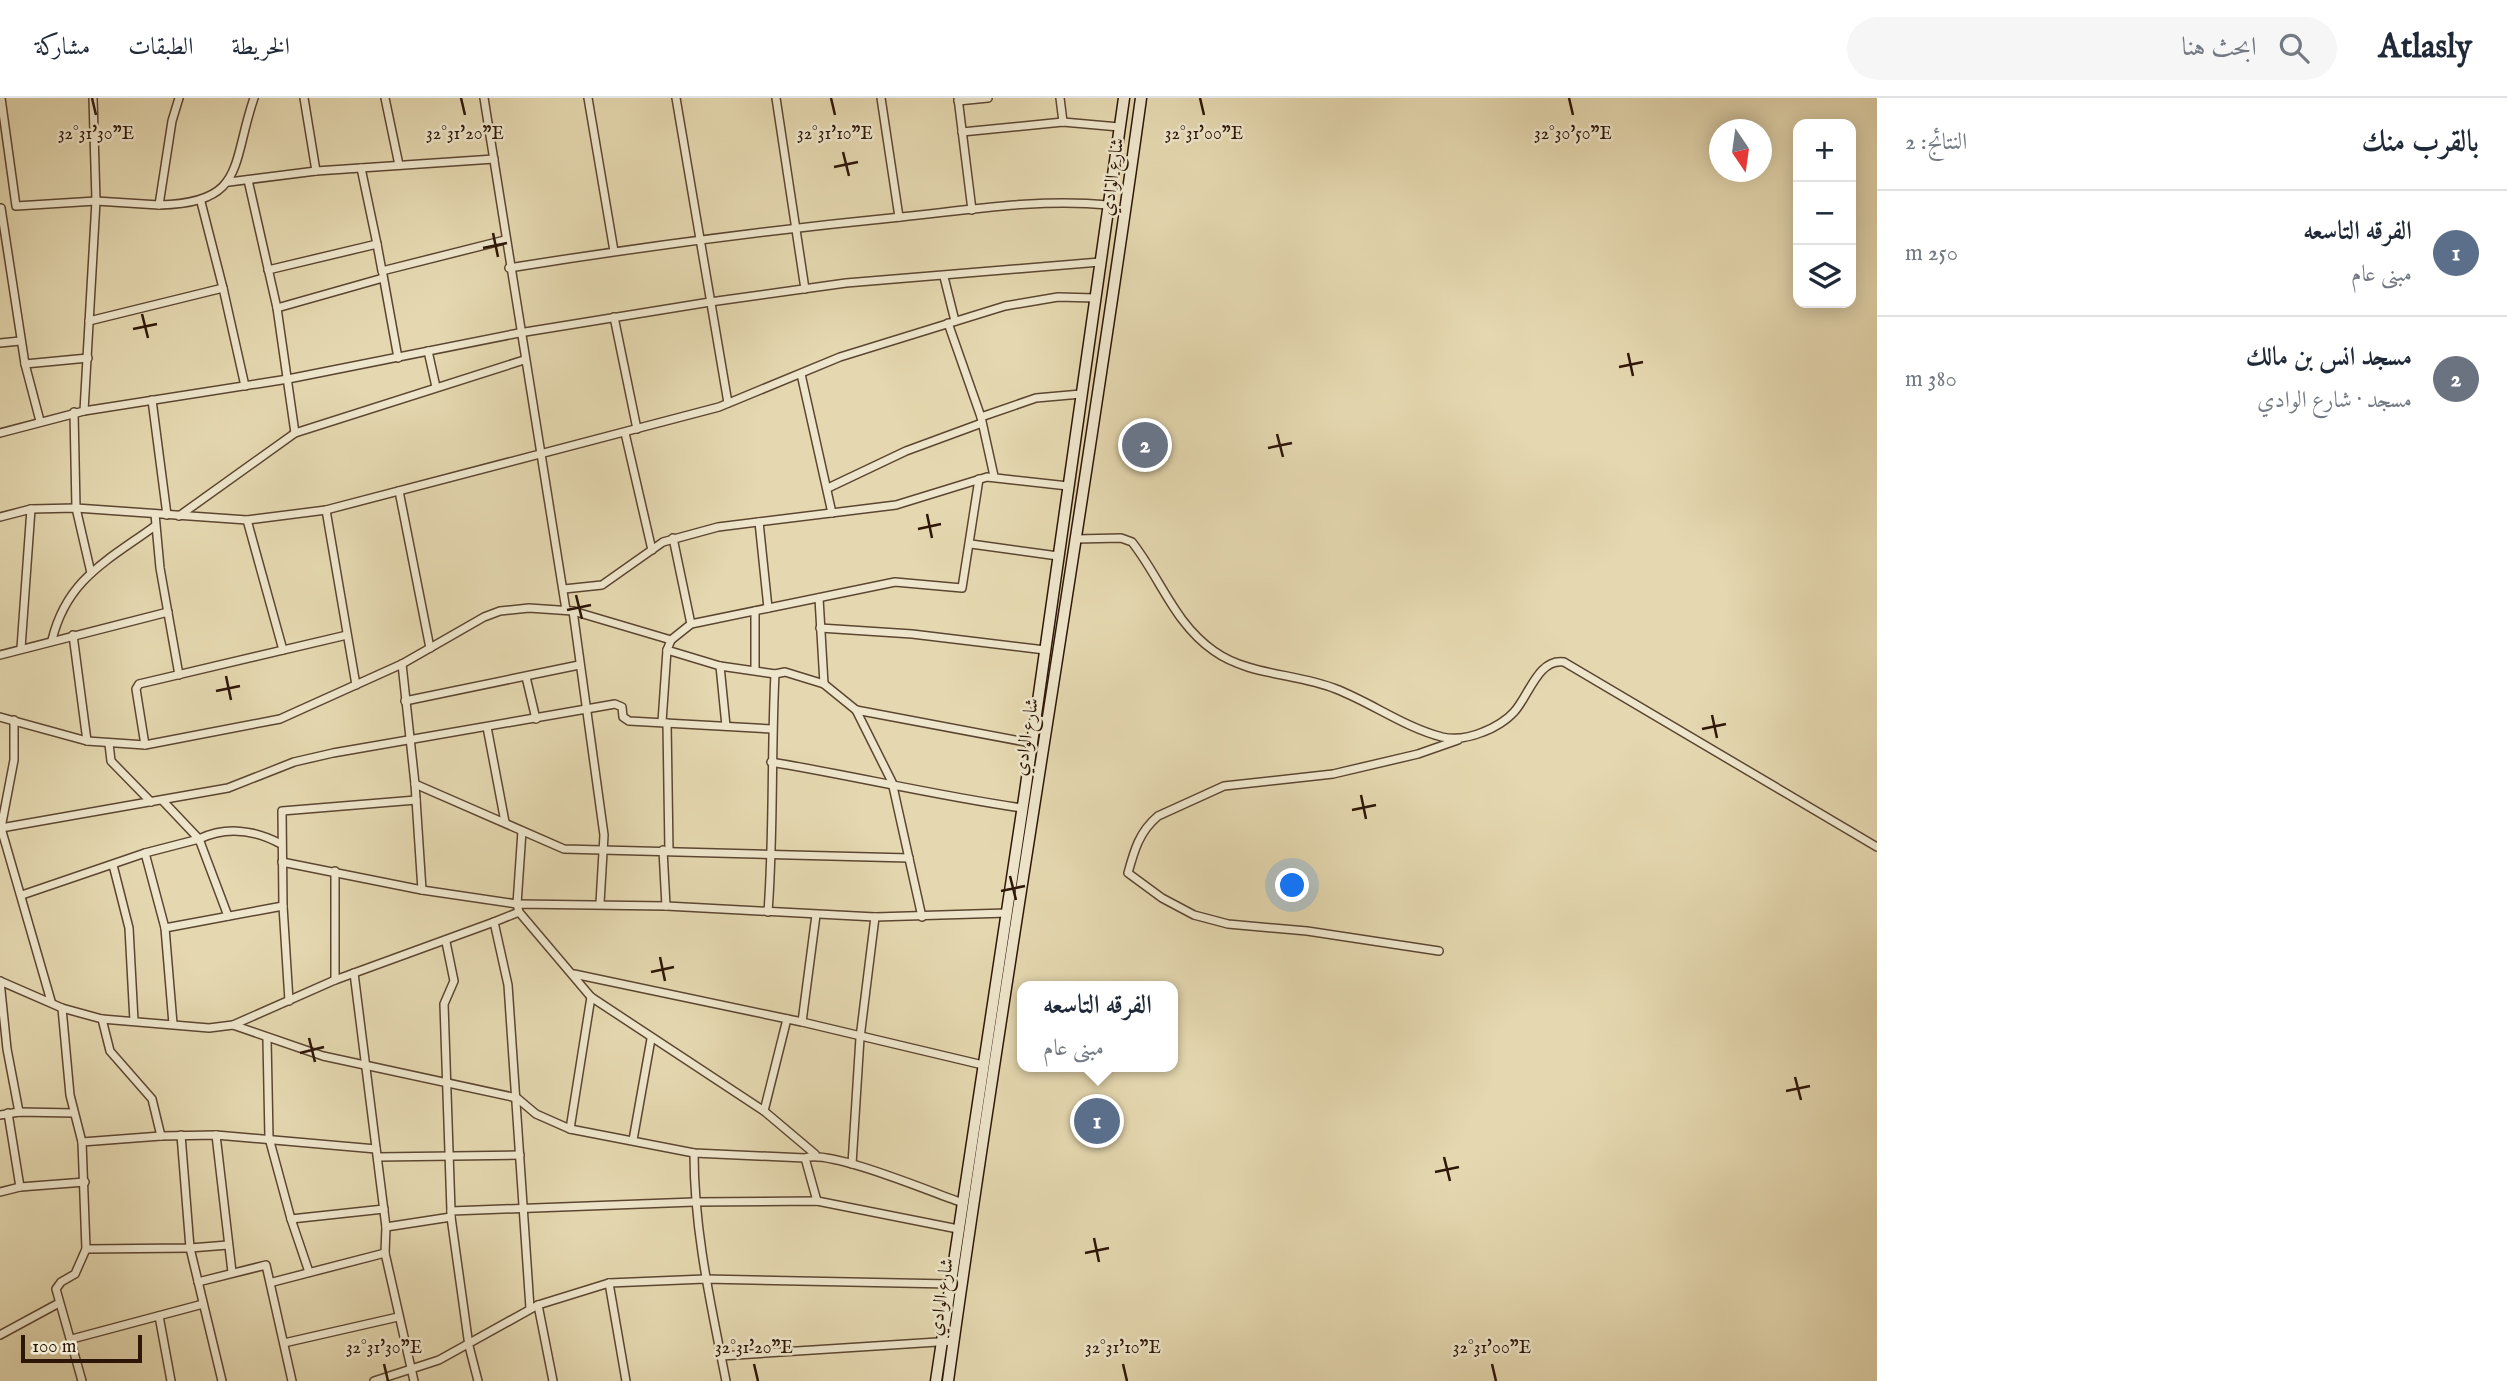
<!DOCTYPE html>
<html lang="ar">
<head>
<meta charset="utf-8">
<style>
	body { margin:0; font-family:"IM FELL English",Amiri,serif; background:#f6f6f7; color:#1f2937; direction:rtl }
	.controls { position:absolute; right:21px; top:21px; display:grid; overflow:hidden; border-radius:14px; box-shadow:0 4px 18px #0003 }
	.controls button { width:63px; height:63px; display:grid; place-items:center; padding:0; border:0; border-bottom:2px solid #e0e1e3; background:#fff; color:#1f2937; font:35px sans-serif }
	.compass { position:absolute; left:1709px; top:21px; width:63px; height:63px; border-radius:50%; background:#fff; box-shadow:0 4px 18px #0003; rotate:167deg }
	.scale { position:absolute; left:21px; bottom:18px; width:121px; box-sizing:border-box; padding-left:7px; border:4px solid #2e1607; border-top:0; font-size:19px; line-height:24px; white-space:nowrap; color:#2e1607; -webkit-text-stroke:5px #eee6cc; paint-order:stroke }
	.you { position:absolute; left:1293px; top:788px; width:24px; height:24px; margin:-18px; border:5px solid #fff; border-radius:50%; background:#1a73e8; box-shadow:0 0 0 10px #1a73e833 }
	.badge { display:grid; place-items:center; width:46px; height:46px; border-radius:50%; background:#d93025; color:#fff; font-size:23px; font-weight:700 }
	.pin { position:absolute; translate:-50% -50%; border:4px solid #fff; box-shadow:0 2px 7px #0006 }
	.popup { position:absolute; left:1017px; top:883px; width:161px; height:91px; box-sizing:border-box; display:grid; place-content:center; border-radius:14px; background:#fff; filter:drop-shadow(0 2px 5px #0005); font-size:23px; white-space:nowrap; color:#747a83 }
	.popup b { font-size:26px; color:#1f2937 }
	.popup::after { content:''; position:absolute; left:50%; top:100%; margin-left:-14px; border:14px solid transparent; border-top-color:#fff }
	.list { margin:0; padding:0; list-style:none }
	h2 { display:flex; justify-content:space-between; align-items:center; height:91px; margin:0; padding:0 28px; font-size:30px }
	h2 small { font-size:23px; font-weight:400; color:#747a83 }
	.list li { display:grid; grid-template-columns:46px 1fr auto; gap:21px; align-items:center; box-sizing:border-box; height:126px; padding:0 28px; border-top:2px solid #e0e1e3 }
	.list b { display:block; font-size:26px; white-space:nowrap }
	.list p { margin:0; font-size:23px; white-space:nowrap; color:#747a83 }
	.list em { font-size:23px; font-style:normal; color:#747a83 }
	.icon { flex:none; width:38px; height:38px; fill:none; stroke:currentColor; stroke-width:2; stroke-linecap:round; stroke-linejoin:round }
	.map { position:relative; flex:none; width:1877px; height:1283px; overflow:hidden; direction:ltr }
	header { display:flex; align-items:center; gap:42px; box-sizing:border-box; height:98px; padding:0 35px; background:#fff; border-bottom:2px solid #e0e1e3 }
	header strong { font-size:33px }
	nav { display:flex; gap:38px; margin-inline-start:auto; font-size:24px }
	.search { width:490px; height:63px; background:#f6f6f7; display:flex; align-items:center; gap:18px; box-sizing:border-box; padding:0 24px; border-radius:38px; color:#747a83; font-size:26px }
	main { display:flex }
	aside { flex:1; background:#fff }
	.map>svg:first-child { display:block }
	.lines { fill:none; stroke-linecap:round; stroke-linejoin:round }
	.minor-casing { stroke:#5c4631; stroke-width:10 }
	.secondary-casing { stroke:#2e1607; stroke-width:13 }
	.minor { stroke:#eee6cc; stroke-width:7 }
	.secondary { stroke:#eee6cc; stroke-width:10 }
	.ticks { fill:none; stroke:#2e1607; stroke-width:2.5 }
	.labels { text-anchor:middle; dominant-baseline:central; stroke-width:5; stroke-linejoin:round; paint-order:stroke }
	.street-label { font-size:19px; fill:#2e1607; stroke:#eee6cc }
	.ticks-label { font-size:18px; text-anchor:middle; fill:#2e1607; stroke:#eee6cc; stroke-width:5; stroke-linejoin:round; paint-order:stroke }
</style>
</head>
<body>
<header>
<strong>Atlasly</strong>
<div class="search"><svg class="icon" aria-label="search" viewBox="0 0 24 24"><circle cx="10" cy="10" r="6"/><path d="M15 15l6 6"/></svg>ابحث هنا</div>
<nav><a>الخريطة</a><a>الطبقات</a><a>مشاركة</a></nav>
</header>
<main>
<aside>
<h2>بالقرب منك<small>النتائج: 2</small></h2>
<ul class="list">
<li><span class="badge" style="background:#5c6f8a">1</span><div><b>الفرقه التاسعه</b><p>مبنى عام</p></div><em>250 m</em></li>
<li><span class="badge" style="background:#6b7280">2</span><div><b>مسجد انس بن مالك</b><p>مسجد · شارع الوادي</p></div><em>380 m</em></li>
</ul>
</aside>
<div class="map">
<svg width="1877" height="1283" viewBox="0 0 1877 1283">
	<rect width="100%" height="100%" fill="#e5d8b0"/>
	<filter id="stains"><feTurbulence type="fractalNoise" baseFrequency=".00286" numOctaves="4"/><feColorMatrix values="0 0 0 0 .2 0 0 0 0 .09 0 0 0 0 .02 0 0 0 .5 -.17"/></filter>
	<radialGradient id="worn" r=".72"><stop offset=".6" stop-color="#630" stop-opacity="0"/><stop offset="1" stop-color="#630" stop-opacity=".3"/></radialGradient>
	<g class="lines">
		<defs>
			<g id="minor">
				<polyline points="1,0 16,108 96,103 159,107 172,23 179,0"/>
				<polyline points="304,0 316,73"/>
				<polyline points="385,0 399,67"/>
				<polyline points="484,0 566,512"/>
				<polyline points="588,0 614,153"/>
				<polyline points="676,0 728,305"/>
				<polyline points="776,0 805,191"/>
				<polyline points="881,0 899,119"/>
				<polyline points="958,0 972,112"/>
				<polyline points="1060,0 1063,24"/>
				<polyline points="958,3 988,0"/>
				<polyline points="962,34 1063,24 1119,29"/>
				<polyline points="361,70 377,146"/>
				<polyline points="248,82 277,210 295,335"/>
				<polyline points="229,84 316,73 494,61"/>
				<path d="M159,107C246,105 231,67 254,0"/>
				<polyline points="1,110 25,266 88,260"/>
				<path d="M509,170C639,149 769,132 901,119C969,112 1039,100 1108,107"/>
				<polyline points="268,172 377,146 382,173 505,142"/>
				<polyline points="383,177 398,260"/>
				<polyline points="944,179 955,223"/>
				<polyline points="223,190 245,288"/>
				<polyline points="277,210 383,180"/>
				<polyline points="614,219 637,331"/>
				<polyline points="89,223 223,190 201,104"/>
				<polyline points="948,225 981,319 994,378"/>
				<polyline points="0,245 20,243"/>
				<polyline points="428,253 436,289"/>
				<polyline points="25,266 40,323"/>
				<polyline points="801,276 832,415"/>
				<polyline points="152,302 167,417"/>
				<polyline points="84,313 288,281 519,235 710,204 846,185 1100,164"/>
				<polyline points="74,314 76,410 247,422 326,412 719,309 840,259 1005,208 1058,199 1095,200"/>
				<polyline points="981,319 1036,300 1081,296"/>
				<polyline points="0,335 84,313 96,103 93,0"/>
				<polyline points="625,335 652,452"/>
				<polyline points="828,390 906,353 982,325"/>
				<polyline points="399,393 430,550"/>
				<polyline points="326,412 356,587"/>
				<polyline points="155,416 160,470 179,577"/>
				<polyline points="179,418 295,335 524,262"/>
				<polyline points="0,419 31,411 76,410 91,475"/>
				<polyline points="247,422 283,552"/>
				<polyline points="759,424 768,510"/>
				<polyline points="673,440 691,526"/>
				<path d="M1076,441L1121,440L1132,444C1161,481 1174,525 1214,553C1249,578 1297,575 1336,591C1372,605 1404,629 1442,639C1455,642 1471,639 1483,634C1494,630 1507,622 1514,614C1529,598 1538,560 1564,564L1877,749"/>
				<polyline points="971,446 1058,458"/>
				<polyline points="564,491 602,487 663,444 718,429 896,407 987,379 1068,388"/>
				<polyline points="819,500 824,586"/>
				<polyline points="573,513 604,737 600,805"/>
				<polyline points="820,530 912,536 1045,552"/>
				<polyline points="73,537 87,643"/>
				<path d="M52,542C67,481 107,463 155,428"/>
				<polyline points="671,542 691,526 895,484 962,490 979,381"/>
				<polyline points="21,550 31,411"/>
				<polyline points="0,557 168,514"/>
				<polyline points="402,566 415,686 422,792"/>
				<polyline points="720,568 726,628"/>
				<polyline points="755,572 755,513"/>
				<polyline points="526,579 536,621"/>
				<polyline points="405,603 579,567"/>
				<polyline points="856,612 892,684 922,819"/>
				<polyline points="0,619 87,643 145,647 280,621 402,566 484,519 500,513 529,510 573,513 671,542 667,552 720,568 775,576 785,574 824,586 856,612 1031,645"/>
				<polyline points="14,622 14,662 1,730 51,903"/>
				<polyline points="662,624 667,552"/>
				<polyline points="667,625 669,753"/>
				<polyline points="487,629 505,724"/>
				<polyline points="109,646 111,663 151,704"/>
				<polyline points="145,647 136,591 139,586 347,537"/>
				<path d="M771,664C855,678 938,698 1022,710"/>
				<polyline points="415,686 564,751 909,760"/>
				<path d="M162,702L199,741C226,728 255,732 281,746"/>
				<polyline points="1,730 228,690 294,664 333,655 615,606 622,609 623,619 629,623 772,631"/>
				<polyline points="663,752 666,808"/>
				<polyline points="145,755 165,830 173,926"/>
				<polyline points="282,764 422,792 517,806 522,733"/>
				<polyline points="113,767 129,830 134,923"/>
				<polyline points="335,773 335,882"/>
				<polyline points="22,797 145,755 199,741 228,818"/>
				<polyline points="519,814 591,899 764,1013 815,1056"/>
				<path d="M768,814C774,734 771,655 775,576"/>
				<polyline points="494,824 508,887 530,1210"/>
				<polyline points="165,830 283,808"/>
				<polyline points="446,844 454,883 444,906 451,1113"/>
				<path d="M1439,853L1307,833L1228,826L1194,817L1162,800L1128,775C1134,753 1139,734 1158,718L1224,688L1333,676L1418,656L1458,642"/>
				<polyline points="354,875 386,1129 385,1155 414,1283"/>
				<polyline points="574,876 802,924 983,967"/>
				<polyline points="0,883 62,910 102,921 209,930 233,927 335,882 494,824 519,814 517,806 666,808 875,819 1007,815"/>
				<polyline points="0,883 7,951 19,1014"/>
				<polyline points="289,903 283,808 282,713 416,702"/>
				<polyline points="62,910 70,997 82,1044 86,1151 75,1176 61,1184 56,1191 82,1283"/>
				<polyline points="102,921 110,953 152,1001 161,1038"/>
				<polyline points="802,924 816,817"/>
				<path d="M233,927L323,958L517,1000L536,1016L570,1031L694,1055L805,1060C830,1051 933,1095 963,1105"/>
				<polyline points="267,941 269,1040 291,1121 309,1174"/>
				<polyline points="764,1013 787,921"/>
				<polyline points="8,1015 20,1089"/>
				<polyline points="0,1017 19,1014 74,1015"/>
				<polyline points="570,1031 591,899"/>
				<polyline points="181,1037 190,1150 222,1283"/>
				<polyline points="216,1037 232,1174"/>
				<polyline points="633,1042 651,941"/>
				<polyline points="82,1044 161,1038 216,1037 376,1051"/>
				<path d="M694,1055C694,1133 711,1207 726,1283"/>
				<polyline points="378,1059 520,1057"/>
				<polyline points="805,1060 817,1103"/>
				<polyline points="852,1066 860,940 875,819"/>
				<polyline points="0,1094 20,1089 85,1084"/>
				<polyline points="451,1119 469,1248 478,1283"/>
				<polyline points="291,1121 384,1111"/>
				<polyline points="386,1129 451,1119 451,1113 694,1104 817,1103 958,1131"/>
				<polyline points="86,1151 190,1150 228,1147"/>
				<polyline points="198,1184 266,1167 292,1283"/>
				<polyline points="273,1184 385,1155"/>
				<polyline points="609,1185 626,1283"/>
				<polyline points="538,1207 553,1283"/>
				<polyline points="159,1218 171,1283"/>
				<polyline points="0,1237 59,1205"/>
				<polyline points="72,1241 203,1206"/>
				<polyline points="284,1245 398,1219"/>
				<polyline points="721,1258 953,1243"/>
				<polyline points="374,1283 439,1262 538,1207 609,1185 705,1181 950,1186"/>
			</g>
			<g id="secondary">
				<polyline points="936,1283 1025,694 1124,0"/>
				<path d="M948,1283C1007,855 1082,428 1141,0"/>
			</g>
		</defs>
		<use href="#minor" class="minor-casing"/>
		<use href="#secondary" class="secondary-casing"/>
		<use href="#minor" class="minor"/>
		<use href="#secondary" class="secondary"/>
	</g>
	<path class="ticks" d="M92,0L96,17M461,0L465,17M831,0L835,17M1200,0L1204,17M1569,0L1573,17M843,54L849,78M834,69L858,64M493,135L498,159M483,150L507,145M142,216L148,240M133,231L157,226M1628,255L1633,278M1619,269L1643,264M1277,336L1283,359M1268,350L1292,345M927,416L932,440M918,431L941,426M576,497L582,521M567,512L591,507M226,578L231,602M216,593L240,588M1712,617L1717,640M1702,631L1726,626M1361,697L1366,721M1352,712L1376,707M1010,778L1016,802M1001,793L1025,788M660,859L665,883M651,874L674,869M309,940L315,964M300,955L324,949M1795,979L1801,1002M1786,993L1810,988M1444,1059L1450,1083M1435,1074L1459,1069M1094,1140L1099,1164M1085,1155L1109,1150M384,1266L388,1283M754,1266L758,1283M1123,1266L1127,1283M1492,1266L1496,1283"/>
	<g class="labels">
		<g class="street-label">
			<text transform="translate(1113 79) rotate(-82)">شارع الوادي</text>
			<text transform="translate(1027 639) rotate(-81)">شارع الوادي</text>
			<text transform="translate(942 1199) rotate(-81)">شارع الوادي</text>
		</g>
	</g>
	<g class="ticks-label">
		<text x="96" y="41">32°31'30"E</text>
		<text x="465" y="41">32°31'20"E</text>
		<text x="835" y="41">32°31'10"E</text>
		<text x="1204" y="41">32°31'00"E</text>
		<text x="1573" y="41">32°30'50"E</text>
		<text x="384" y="1255">32°31'30"E</text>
		<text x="754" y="1255">32°31'20"E</text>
		<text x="1123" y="1255">32°31'10"E</text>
		<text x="1492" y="1255">32°31'00"E</text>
	</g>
	<rect width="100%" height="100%" filter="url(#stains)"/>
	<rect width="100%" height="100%" fill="url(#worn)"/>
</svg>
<div class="controls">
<button>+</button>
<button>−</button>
<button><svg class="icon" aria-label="layers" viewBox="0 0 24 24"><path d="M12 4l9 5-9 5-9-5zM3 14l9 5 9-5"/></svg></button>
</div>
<svg class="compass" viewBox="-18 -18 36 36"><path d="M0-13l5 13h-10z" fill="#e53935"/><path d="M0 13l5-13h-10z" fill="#747a83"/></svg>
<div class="scale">100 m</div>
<div class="you"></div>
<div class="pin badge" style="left:1097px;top:1023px;background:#5c6f8a">1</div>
<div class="popup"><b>الفرقه التاسعه</b>مبنى عام</div>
<div class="pin badge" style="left:1145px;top:347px;background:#6b7280">2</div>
</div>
</main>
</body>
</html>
